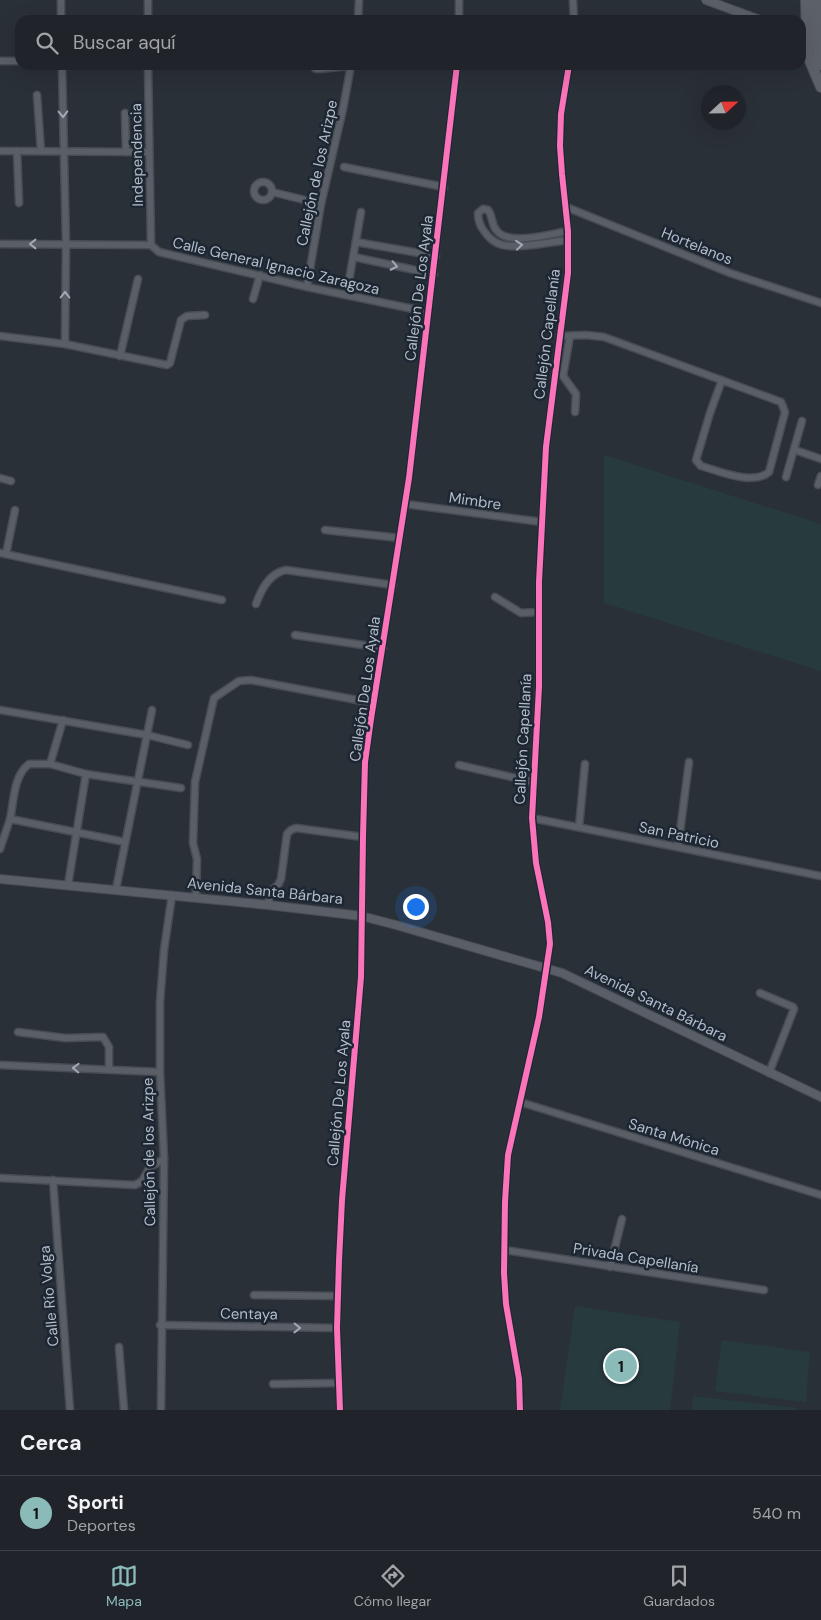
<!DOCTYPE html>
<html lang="es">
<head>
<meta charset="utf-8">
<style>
	body { margin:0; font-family:"DM Sans",sans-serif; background:#282c32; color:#f1f3f6 }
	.compass { position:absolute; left:701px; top:85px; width:45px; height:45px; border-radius:50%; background:#20242a; box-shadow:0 5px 20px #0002; rotate:68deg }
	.you { position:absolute; left:415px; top:906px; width:18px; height:18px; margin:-12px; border:4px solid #fff; border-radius:50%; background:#1a73e8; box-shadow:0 0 0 8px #1a73e833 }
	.badge { display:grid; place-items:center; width:32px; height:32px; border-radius:50%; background:#8bbbb9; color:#111; font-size:16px; font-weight:700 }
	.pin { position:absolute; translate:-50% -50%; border:2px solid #fff; box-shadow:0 1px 5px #0006 }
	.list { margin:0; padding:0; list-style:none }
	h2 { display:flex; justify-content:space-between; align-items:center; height:65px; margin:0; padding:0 20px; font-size:21px }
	h2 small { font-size:16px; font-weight:400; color:#a2a4a8 }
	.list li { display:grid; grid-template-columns:32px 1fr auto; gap:15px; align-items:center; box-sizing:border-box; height:75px; padding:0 20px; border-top:1px solid #3d4147 }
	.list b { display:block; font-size:19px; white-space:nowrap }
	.list p { margin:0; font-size:16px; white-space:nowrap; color:#a2a4a8 }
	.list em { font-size:16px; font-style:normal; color:#a2a4a8 }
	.icon { flex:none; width:28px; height:28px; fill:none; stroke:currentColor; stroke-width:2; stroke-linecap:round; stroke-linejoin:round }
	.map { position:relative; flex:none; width:821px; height:1410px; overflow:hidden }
	.search { position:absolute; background:#20242a; box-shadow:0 5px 20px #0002; left:15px; right:15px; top:15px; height:55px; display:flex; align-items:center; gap:12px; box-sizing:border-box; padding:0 18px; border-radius:15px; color:#a2a4a8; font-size:19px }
	.sheet { height:140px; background:#20242a }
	nav { display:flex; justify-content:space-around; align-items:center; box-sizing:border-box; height:70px; border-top:1px solid #3d4147; background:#20242a; font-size:14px; color:#a2a4a8 }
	nav a { display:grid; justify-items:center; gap:2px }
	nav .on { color:#8bbbb9 }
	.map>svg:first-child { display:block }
	.green { fill:#273a3e }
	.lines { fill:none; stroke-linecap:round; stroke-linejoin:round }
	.minor-casing { stroke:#484c53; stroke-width:9 }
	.tertiary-casing { stroke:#484c53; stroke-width:10 }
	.primary-casing { stroke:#484c55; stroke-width:12 }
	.minor { stroke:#5a5e66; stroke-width:6 }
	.tertiary { stroke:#5a5e66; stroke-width:8 }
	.primary { stroke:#5c6168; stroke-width:10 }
	.cycleway-casing { stroke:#1d2633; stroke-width:9 }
	.cycleway { stroke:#fb73b8; stroke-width:6 }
	.oneway { stroke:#a2a9b5 }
	.labels { text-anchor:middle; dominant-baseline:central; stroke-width:5; stroke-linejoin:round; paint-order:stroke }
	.street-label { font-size:15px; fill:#b4bcc9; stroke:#1d2633 }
</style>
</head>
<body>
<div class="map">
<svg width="821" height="1410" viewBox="0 0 821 1410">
	<rect width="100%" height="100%" fill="#2a3038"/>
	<g class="green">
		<polygon points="604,455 821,524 821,671 604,603"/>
		<polygon points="575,1306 680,1322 670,1410 560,1410"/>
		<polygon points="722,1340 810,1352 806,1402 715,1391"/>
		<polygon points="693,1396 797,1408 797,1410 692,1410"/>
	</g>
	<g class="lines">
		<defs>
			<g id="minor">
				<polyline points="61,0 61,20"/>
				<polyline points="573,0 574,20"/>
				<polyline points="148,20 148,0"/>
				<polyline points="358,20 359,0"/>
				<polyline points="459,20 459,0"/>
				<polyline points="0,61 20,61"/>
				<polyline points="62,65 66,244 65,344"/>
				<polyline points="148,65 151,245"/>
				<polyline points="311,65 316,69 319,69 350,66"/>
				<polyline points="37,95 41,151"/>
				<polyline points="125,113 126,152"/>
				<polyline points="0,151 149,152"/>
				<polyline points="17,151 19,203"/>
				<polyline points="344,167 444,187"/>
				<circle cx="263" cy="191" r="9"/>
				<polyline points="272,192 321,204"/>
				<polyline points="566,207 730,273 821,303"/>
				<path d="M568,231C551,234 509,246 497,231C491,225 493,216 488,210L483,209L478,213C478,220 480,226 484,231C488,237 495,243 502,245C517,249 552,242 568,240"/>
				<polyline points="356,242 436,256"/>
				<polyline points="0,244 151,245 159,252 307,287 428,312"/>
				<polyline points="354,257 434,274"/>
				<polyline points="348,286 361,212"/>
				<polyline points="307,287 321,204 343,109 351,65"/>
				<polyline points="253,299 260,275"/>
				<polyline points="0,336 65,344 167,365 170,363 181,320 187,316 205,315"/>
				<path d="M559,336L586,335L604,337L781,402L785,412L769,472C753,486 719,471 701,466L696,460L710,413L722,380"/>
				<polyline points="570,336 563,376 576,394 575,412"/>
				<polyline points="120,356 138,279"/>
				<polyline points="795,450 821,459"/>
				<polyline points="786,477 802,421"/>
				<polyline points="0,478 11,481"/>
				<polyline points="818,485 821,476"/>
				<polyline points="405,504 542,522"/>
				<polyline points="325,530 400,538"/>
				<polyline points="0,553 222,600"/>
				<polyline points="6,554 15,510"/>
				<polyline points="495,597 521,613 539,612"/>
				<path d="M256,604C261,590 269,573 286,570L393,585"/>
				<polyline points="295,635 383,648"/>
				<polyline points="0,710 147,735 188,745"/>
				<polyline points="50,764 63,720"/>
				<polyline points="459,765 533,782"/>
				<polyline points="532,818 821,876"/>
				<polyline points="10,819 125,842"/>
				<polyline points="579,827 585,764"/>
				<polyline points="678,847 689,762"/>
				<path d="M0,849C3,839 7,829 10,819C14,802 13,776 29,764H50L86,774L181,788"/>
				<polyline points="68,885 86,774"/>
				<polyline points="116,889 152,710"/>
				<polyline points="196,897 197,859 193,843 195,782 214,698 239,681 251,680 373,703"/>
				<polyline points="268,905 270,892 278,885 281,879 287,834 291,830 296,828 363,837"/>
				<polyline points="760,993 793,1007 794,1009 769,1073"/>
				<polyline points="18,1032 65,1038 103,1037 109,1047 109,1069"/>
				<polyline points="0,1065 160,1072"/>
				<polyline points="520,1102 821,1195"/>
				<polyline points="0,1178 135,1185 142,1181 150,1167 164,1159"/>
				<polyline points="53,1180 70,1410"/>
				<polyline points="505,1250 764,1290"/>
				<polyline points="610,1267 622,1219"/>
				<polyline points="254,1295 338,1296"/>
				<polyline points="160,1325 337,1328"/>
				<polyline points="119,1347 124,1410"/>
				<polyline points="273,1384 339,1383"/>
				<polyline points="161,1410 164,1159 160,1072 160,1002 164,950 172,895"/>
				<polyline points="340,1410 337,1328 339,1261 342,1200 361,977 363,837 365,762 371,719 409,478 457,65"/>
				<polyline points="520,1410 519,1379 506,1304 504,1273 505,1202 508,1155 539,1017 550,944 548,922 536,863 532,818 539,687 539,582 546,447 568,273 568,231 562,174 560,146 561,114 569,65"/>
			</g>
			<g id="tertiary">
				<polyline points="706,0 760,20"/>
				<polyline points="0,879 268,905 361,916 396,925 562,973 821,1097"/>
			</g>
			<g id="primary">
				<polyline points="806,0 807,47 810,61 821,87"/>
				<polyline points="816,0 816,42 821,65"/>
			</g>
		</defs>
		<use href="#minor" class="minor-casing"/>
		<use href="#tertiary" class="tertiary-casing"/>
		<use href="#primary" class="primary-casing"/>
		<use href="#minor" class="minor"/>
		<use href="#tertiary" class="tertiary"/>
		<use href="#primary" class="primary"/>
		<defs>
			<g id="cycleway">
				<polyline points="340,1410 337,1328 339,1261 342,1200 361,977 363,837 365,762 371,719 409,478 457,65"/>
				<polyline points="520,1410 519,1379 506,1304 504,1273 505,1202 508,1155 539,1017 550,944 548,922 536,863 532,818 539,687 539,582 546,447 568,273 568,231 562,174 560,146 561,114 569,65"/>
			</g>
		</defs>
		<use href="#cycleway" class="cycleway-casing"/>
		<use href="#cycleway" class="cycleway"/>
	</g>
	<defs><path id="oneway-chevron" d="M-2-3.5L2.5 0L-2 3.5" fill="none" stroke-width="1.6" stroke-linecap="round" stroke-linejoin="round" transform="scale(1.25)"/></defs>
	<g class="oneway">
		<use href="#oneway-chevron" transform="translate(63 114) rotate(89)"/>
		<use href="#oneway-chevron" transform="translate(33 244) rotate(-180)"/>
		<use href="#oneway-chevron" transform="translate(519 245) rotate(-6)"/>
		<use href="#oneway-chevron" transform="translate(394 266) rotate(12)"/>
		<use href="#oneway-chevron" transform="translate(65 295) rotate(-90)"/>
		<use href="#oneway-chevron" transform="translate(76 1068) rotate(-178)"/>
		<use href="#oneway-chevron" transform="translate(297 1328) rotate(1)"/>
	</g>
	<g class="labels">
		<g class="street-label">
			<text transform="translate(137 155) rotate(-91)">Independencia</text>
			<text transform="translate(317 173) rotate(-78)">Callejón de los Arizpe</text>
			<text transform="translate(697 246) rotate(22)">Hortelanos</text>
			<text transform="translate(276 266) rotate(13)">Calle General Ignacio Zaragoza</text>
			<text transform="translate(419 288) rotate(-83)">Callejón De Los Ayala</text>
			<text transform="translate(547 334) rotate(-83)">Callejón Capellanía</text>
			<text transform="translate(475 501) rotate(8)">Mimbre</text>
			<text transform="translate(365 689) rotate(-82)">Callejón De Los Ayala</text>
			<text transform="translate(523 739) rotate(-87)">Callejón Capellanía</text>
			<text transform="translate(679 835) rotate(12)">San Patricio</text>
			<text transform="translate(265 891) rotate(6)">Avenida Santa Bárbara</text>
			<text transform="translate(656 1003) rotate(26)">Avenida Santa Bárbara</text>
			<text transform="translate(339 1093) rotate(-85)">Callejón De Los Ayala</text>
			<text transform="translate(674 1137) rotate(17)">Santa Mónica</text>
			<text transform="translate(149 1152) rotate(-91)">Callejón de los Arizpe</text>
			<text transform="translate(636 1258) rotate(9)">Privada Capellanía</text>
			<text transform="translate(49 1296) rotate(-95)">Calle Río Volga</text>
			<text transform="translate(249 1314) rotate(1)">Centaya</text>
		</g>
	</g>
</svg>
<svg class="compass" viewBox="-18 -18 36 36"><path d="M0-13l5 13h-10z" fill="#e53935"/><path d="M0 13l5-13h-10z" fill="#a2a4a8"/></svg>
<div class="you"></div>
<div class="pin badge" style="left:621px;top:1366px">1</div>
<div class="search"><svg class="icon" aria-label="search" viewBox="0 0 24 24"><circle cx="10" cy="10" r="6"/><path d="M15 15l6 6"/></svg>Buscar aquí</div>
</div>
<section class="sheet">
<h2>Cerca<small></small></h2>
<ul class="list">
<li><span class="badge">1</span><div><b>Sporti</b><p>Deportes</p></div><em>540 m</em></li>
</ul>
</section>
<nav>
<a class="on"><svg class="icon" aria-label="map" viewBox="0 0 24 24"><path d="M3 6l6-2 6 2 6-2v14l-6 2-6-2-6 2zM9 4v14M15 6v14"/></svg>Mapa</a>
<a><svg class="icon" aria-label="directions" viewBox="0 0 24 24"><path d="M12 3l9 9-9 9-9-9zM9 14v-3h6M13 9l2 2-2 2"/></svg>Cómo llegar</a>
<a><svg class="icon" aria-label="saved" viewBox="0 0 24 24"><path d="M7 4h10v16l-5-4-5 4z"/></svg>Guardados</a>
</nav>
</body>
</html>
